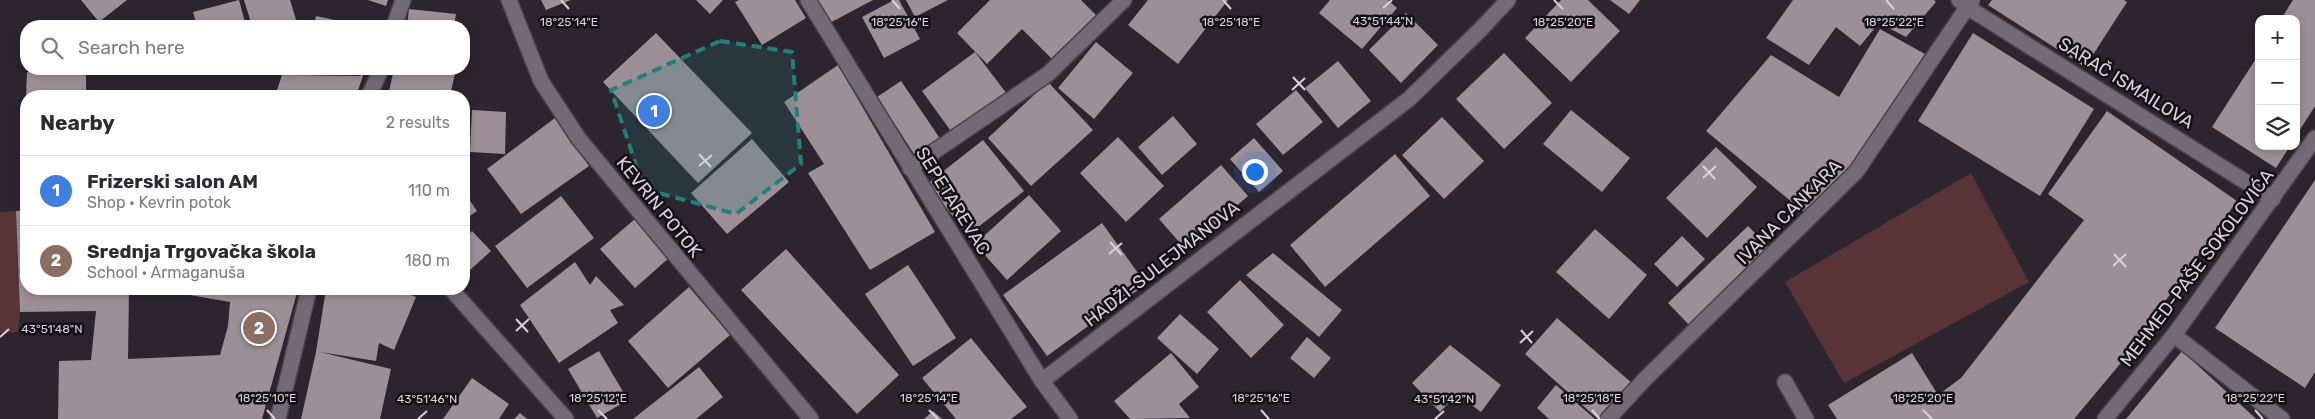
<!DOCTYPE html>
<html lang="en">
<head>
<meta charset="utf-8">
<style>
	body { margin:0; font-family:Rubik,sans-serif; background:#f7f7f7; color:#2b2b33 }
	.controls { position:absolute; right:15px; top:15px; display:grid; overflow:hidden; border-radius:10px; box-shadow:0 2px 8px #0003 }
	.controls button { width:45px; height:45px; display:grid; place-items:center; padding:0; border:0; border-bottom:1px solid #e1e1e2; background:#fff; color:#2b2b33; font:25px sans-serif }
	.you { position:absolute; left:1254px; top:171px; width:18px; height:18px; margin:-12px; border:4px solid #fff; border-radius:50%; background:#1a73e8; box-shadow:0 0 0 8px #1a73e833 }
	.badge { display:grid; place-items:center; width:32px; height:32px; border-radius:50%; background:#d93025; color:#fff; font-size:16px; font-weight:700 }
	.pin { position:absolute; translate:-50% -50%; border:2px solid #fff; box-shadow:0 1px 5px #0006 }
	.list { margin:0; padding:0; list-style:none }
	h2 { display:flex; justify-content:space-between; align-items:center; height:65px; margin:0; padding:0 20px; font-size:21px }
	h2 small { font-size:16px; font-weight:400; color:#7c7c81 }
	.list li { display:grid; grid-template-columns:32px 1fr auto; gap:15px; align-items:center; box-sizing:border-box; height:70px; padding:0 20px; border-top:1px solid #e1e1e2 }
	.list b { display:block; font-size:19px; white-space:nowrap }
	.list p { margin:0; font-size:16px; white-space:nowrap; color:#7c7c81 }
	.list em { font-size:16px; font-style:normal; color:#7c7c81 }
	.icon { flex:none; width:28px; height:28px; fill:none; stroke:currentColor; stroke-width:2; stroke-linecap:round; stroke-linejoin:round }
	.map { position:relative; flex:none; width:2315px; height:419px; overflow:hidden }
	.search { position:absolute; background:#fff; box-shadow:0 2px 8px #0003; left:20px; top:20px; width:450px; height:55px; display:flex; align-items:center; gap:12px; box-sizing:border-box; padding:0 18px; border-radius:20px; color:#7c7c81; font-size:19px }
	.panel { position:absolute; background:#fff; box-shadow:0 2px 8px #0003; left:20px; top:90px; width:450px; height:205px; border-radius:20px }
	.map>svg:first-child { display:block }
	.green { fill:#583436 }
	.building { fill:#9d8f96 }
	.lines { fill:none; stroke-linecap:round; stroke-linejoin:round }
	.minor-casing { stroke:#474149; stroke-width:18 }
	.minor { stroke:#726a76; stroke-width:15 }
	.marked { fill:#237f79; fill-opacity:0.2; stroke:#237f79; stroke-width:4; stroke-dasharray:10 6; stroke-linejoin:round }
	.ticks { fill:none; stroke:#d7d3d9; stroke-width:2 }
	.labels { text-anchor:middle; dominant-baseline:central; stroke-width:5; stroke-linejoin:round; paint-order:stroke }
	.street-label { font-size:18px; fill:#d7d3d9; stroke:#121014 }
	.ticks-label { font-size:12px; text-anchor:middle; fill:#d7d3d9; stroke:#121014; stroke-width:5; stroke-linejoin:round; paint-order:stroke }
</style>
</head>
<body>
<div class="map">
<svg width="2315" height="419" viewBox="0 0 2315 419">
	<rect width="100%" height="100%" fill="#2c252f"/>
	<g class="green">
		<polygon points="1971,173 2029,282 1844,383 1785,282"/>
		<polygon points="16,211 20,312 18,332 0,333 0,212"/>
	</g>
	<g class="building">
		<polygon points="81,0 127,0 99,22"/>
		<polygon points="239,0 246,26 197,26 193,12"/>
		<polygon points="244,0 290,0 298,26 252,26"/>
		<polygon points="368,0 388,0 386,6"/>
		<polygon points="541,0 571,0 546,10"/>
		<polygon points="696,0 723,0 710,14"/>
		<polygon points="739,0 795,0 806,18 762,45 735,2"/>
		<polygon points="813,0 873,0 826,25"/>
		<polygon points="894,0 899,0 920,39 884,58 862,17"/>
		<polygon points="906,0 948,0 915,17"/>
		<polygon points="990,0 1081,0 1096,15 1052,59 1022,29 987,64 957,33"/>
		<polygon points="1148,0 1228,0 1178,64 1128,25"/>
		<polygon points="1330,0 1388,0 1397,8 1362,49 1319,13"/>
		<polygon points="1561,0 1588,0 1620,31 1571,82 1525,38"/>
		<polygon points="1610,0 1640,0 1629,14"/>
		<polygon points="1793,0 1934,0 1936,2 1906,37 1879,23 1860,46 1836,27 1809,65 1766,38"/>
		<polygon points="1992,0 2124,0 2127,2 2085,67 1988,5"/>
		<polygon points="2293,0 2315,0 2315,106 2296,136 2296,19 2281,19"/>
		<polygon points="409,9 456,14 454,26 407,26"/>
		<polygon points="1406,13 1438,45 1401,83 1369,50"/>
		<polygon points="316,16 359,25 359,26 314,26"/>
		<polygon points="1880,29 1925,54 1903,92 1853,166 1804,212 1706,131 1771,55 1839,97"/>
		<polygon points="656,33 752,133 698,183 603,82"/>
		<polygon points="1973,33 2094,109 2040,196 1918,121"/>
		<polygon points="1096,42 1133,73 1094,119 1058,88"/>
		<polygon points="975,52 1007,94 953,134 922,91"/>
		<polygon points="1504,53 1552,103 1504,149 1456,99"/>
		<polygon points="2259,54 2259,146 2290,146 2276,168 2212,127"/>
		<polygon points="1338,61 1371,101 1338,128 1305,88"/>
		<polygon points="838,65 935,232 870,270 808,173 824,164 784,102"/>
		<polygon points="333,69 364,69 363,76 356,96 275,96 282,75 363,76"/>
		<polygon points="394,69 456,69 450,96 388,96"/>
		<polygon points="27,72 86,74 86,96 26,96"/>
		<polygon points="901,81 941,140 916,157 877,97"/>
		<polygon points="1048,82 1093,130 1031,186 988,138"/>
		<polygon points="1296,90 1323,122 1283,155 1256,124"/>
		<polygon points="472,110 506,112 505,154 470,152"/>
		<polygon points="1571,110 1630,158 1602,192 1543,144"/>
		<polygon points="2107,111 2237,201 2120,364 2074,419 1837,419 1828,405 1912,353 1938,395 1961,378 2084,220 2048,194"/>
		<polygon points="1173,116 1197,144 1162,175 1138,147"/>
		<polygon points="1442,117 1484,161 1444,199 1402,155"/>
		<polygon points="555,118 589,166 521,214 487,169"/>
		<polygon points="1118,137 1164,186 1126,222 1080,173"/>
		<polygon points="1254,138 1283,171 1259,192 1230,159"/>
		<polygon points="752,139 789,182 727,234 691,193"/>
		<polygon points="983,140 1024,191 968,235 927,184"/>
		<polygon points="1716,147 1757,187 1707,238 1666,198"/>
		<polygon points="1395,154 1430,196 1325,287 1290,245"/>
		<polygon points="1221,165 1248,196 1186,250 1159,219"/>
		<polygon points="2315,180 2315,372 2305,388 2215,328"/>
		<polygon points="464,192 477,211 464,220"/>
		<polygon points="1029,195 1061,231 1007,280 975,244"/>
		<polygon points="561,196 594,238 527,288 495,246"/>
		<polygon points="26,210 26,289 129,289 128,359 220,355 228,326 230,302 184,294 185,289 298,289 262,419 58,419 59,361 91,360 96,311 20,312 16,211"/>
		<polygon points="636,218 670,257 635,288 600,249"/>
		<polygon points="1102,223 1146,284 1047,356 1003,295"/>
		<polygon points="1748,226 1772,250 1692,328 1668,303"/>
		<polygon points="1595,229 1647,275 1609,319 1556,272"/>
		<polygon points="472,231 491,251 470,270 464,263 464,239"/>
		<polygon points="1682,236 1705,259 1677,287 1654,264"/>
		<polygon points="786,249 899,375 857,414 741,290"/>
		<polygon points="1273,253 1342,310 1319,337 1246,275"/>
		<polygon points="575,262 590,285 596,276 624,305 610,310 618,323 559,363 520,305"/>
		<polygon points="908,265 956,338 913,366 865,294"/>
		<polygon points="1240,280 1284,325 1251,358 1207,312"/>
		<polygon points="689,287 730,335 668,388 628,341"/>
		<polygon points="326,289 396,289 416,297 394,350 379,343 376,361 320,352 391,369 380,419 301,419 316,352"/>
		<polygon points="1180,314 1219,349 1197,374 1157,338"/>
		<polygon points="1557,318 1633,384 1602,419 1598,419 1525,354"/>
		<polygon points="1307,337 1331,358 1314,378 1290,358"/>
		<polygon points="971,338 1027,407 1011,419 956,419 922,378"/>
		<polygon points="1450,345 1501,385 1481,412 1457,394 1440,412 1412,383"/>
		<polygon points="599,351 628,400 597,418 568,369"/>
		<polygon points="2182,351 2253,416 2256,419 2126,419"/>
		<polygon points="1171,353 1199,387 1179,404 1190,418 1130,419 1114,401"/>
		<polygon points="699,367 723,397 696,419 633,419"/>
		<polygon points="472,378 509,404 499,419 443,419"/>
		<polygon points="1556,385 1595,419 1549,419 1537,408"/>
		<polygon points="933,411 942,419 924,419"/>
		<polygon points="520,413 527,419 514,419"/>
	</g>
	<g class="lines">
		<defs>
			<g id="minor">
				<polyline points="509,0 541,81 579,139 811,419"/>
				<polyline points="808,0 1042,381 1070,419"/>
				<polyline points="1959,0 1975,12 2273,199"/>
				<polyline points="394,26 403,0"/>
				<polyline points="369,96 381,69"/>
				<polyline points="910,168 1048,74 1124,0"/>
				<polyline points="451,289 566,419"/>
				<polyline points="2174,335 2282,419"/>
				<polyline points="1042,381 1409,99 1481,29 1508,0"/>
				<polyline points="1785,382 1806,419"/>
				<polyline points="278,419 309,289"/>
				<polyline points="1608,419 1645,379 1856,172 1972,0"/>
				<polyline points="2105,419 2174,335 2315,138"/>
			</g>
		</defs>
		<use href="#minor" class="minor-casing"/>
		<use href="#minor" class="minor"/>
	</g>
	<path class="marked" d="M720,41L792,52L801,164L736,214L644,189L611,90Z"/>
	<path class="ticks" d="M561,0L569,9M892,0L900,9M1223,0L1231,9M1554,0L1563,9M1886,0L1894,9M1383,8L1392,0M1293,77L1305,90M1292,90L1305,78M699,154L711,167M699,166L712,155M1703,166L1715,179M1703,178L1716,166M1110,242L1122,255M1109,254L1122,243M2114,254L2126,267M2113,266L2126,254M516,319L528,332M1521,330L1532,343M516,331L529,319M0,337L9,329M1520,343L1533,331M267,410L275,419M598,410L607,419M929,410L938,419M1261,410L1269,419M1592,410L1600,419M1923,410L1932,419M2255,410L2263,419M418,419L427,411M1435,419L1444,411"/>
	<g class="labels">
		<g class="street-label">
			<text transform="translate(2126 83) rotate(32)">SARAČ ISMAILOVA</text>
			<text transform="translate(953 201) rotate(58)">SEPETAREVAC</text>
			<text transform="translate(659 207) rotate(51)">KEVRIN POTOK</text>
			<text transform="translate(1789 212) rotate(-45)">IVANA CANKARA</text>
			<text transform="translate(1162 264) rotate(-38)">HADŽI-SULEJMANOVA</text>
			<text transform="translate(2197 268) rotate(-53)">MEHMED-PAŠE SOKOLOVIĆA</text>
		</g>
	</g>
	<g class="ticks-label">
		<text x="1383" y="25">43°51'44"N</text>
		<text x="1231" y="26">18°25'18"E</text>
		<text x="1563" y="26">18°25'20"E</text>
		<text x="1894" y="26">18°25'22"E</text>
		<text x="569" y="26">18°25'14"E</text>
		<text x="900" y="26">18°25'16"E</text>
		<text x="52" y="333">43°51'48"N</text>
		<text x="267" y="402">18°25'10"E</text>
		<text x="598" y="402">18°25'12"E</text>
		<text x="929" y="402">18°25'14"E</text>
		<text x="1261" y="402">18°25'16"E</text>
		<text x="1592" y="402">18°25'18"E</text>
		<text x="1923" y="402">18°25'20"E</text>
		<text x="2255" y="402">18°25'22"E</text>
		<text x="427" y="403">43°51'46"N</text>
		<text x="1444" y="403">43°51'42"N</text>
	</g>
</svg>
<div class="controls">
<button>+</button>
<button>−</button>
<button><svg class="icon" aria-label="layers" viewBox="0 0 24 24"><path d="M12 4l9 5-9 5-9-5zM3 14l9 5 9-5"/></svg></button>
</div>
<div class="you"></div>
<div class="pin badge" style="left:654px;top:111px;background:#3f7fe0">1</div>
<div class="pin badge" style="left:259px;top:328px;background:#8d6e63">2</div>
<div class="search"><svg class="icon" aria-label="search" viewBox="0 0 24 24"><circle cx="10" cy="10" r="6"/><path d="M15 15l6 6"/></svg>Search here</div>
<section class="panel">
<h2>Nearby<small>2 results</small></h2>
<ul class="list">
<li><span class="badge" style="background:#3f7fe0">1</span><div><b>Frizerski salon AM</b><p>Shop · Kevrin potok</p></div><em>110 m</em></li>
<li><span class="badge" style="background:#8d6e63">2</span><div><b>Srednja Trgovačka škola</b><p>School · Armaganuša</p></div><em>180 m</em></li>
</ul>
</section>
</div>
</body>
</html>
